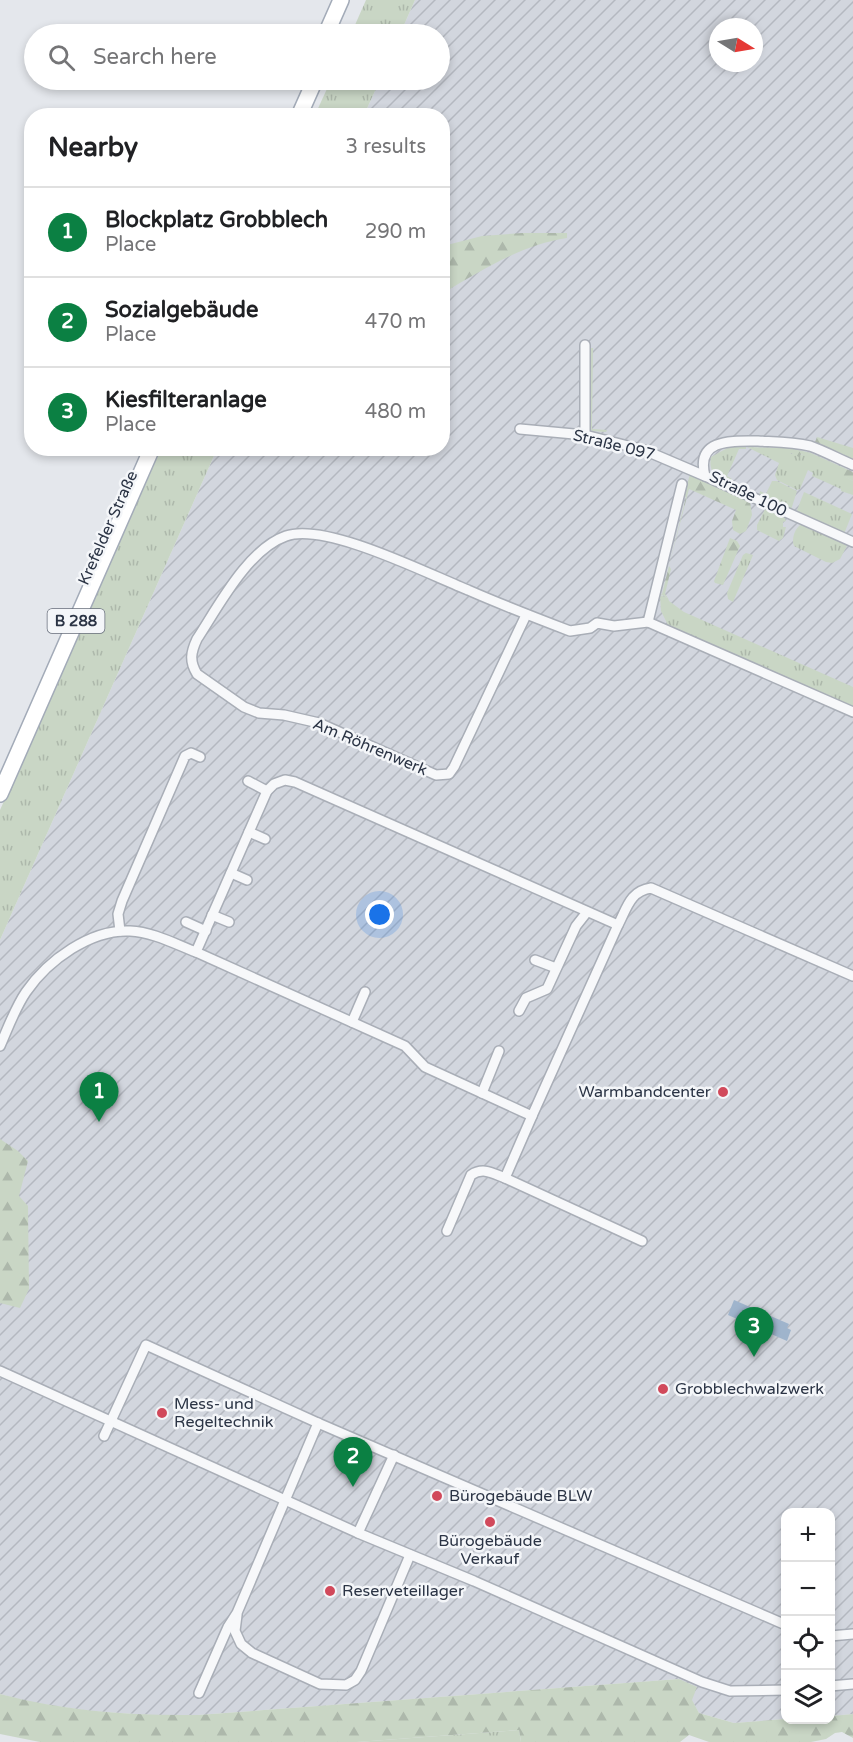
<!DOCTYPE html>
<html lang="en">
<head>
<meta charset="utf-8">
<style>
	body { margin:0; font-family:"Varela Round",sans-serif; background:#f6f6f6; color:#202124 }
	.controls { position:absolute; right:18px; bottom:18px; display:grid; overflow:hidden; border-radius:12px; box-shadow:0 3px 9px #0003 }
	.controls button { width:54px; height:54px; display:grid; place-items:center; padding:0; border:0; border-bottom:2px solid #e0e0e0; background:#fff; color:#202124; font:30px sans-serif }
	.compass { position:absolute; left:709px; top:18px; width:54px; height:54px; border-radius:50%; background:#fff; box-shadow:0 3px 9px #0003; rotate:101deg }
	.you { position:absolute; left:380px; top:915px; width:21px; height:21px; margin:-15px; border:4px solid #fff; border-radius:50%; background:#1a73e8; box-shadow:0 0 0 9px #1a73e833 }
	.badge { display:grid; place-items:center; width:39px; height:39px; border-radius:50%; background:#0b8043; color:#fff; font-size:20px; font-weight:700 }
	.pin { position:absolute; translate:-50% -50px; filter:drop-shadow(0 2px 3px #0008) }
	.pin::after { content:''; position:absolute; top:32px; width:21px; height:18px; background:inherit; clip-path:polygon(0 0,100% 0,50% 100%) }
	.list { margin:0; padding:0; list-style:none }
	h2 { display:flex; justify-content:space-between; align-items:center; height:78px; margin:0; padding:0 24px; font-size:26px }
	h2 small { font-size:20px; font-weight:400; color:#757577 }
	.list li { display:grid; grid-template-columns:39px 1fr auto; gap:18px; align-items:center; box-sizing:border-box; height:90px; padding:0 24px; border-top:2px solid #e0e0e0 }
	.list b { display:block; font-size:22px; white-space:nowrap }
	.list p { margin:0; font-size:20px; white-space:nowrap; color:#757577 }
	.list em { font-size:20px; font-style:normal; color:#757577 }
	.icon { flex:none; width:33px; height:33px; fill:none; stroke:currentColor; stroke-width:2; stroke-linecap:round; stroke-linejoin:round }
	.map { position:relative; flex:none; width:853px; height:1742px; overflow:hidden }
	.search { position:absolute; background:#fff; box-shadow:0 3px 9px #0003; left:24px; top:24px; width:426px; height:66px; display:flex; align-items:center; gap:15px; box-sizing:border-box; padding:0 21px; border-radius:33px; color:#757577; font-size:22px }
	.panel { position:absolute; background:#fff; box-shadow:0 3px 9px #0003; left:24px; top:108px; width:426px; height:348px; border-radius:24px }
	.map>svg:first-child { display:block }
	.industrial { fill:url(#industrial-furrows); fill-rule:evenodd }
	.grass { fill:url(#grass-tufts) }
	.forest { fill:url(#forest-firs) }
	.water { fill:#9fb4cc }
	.lines { fill:none; stroke-linecap:round; stroke-linejoin:round }
	.minor-casing { stroke:#a9aeb7; stroke-width:12 }
	.primary-casing { stroke:#a3abb8; stroke-width:18 }
	.minor { stroke:#f7f8fa; stroke-width:9 }
	.primary { stroke:#fff; stroke-width:15 }
	.poi-dot { fill:#d1495b; stroke:#f4f6f9; stroke-width:2 }
	.labels { text-anchor:middle; dominant-baseline:central; stroke-width:5; stroke-linejoin:round; paint-order:stroke }
	.shield { fill:#f4f6f9; stroke:#676e7b; stroke-width:1.5 }
	.shield-label { font-size:15px; font-weight:bold; fill:#2b3445 }
	.street-label { font-size:16px; fill:#2b3445; stroke:#f4f6f9 }
	.poi-label { font-size:16px; fill:#2b3445; stroke:#f4f6f9; text-anchor:start }
</style>
</head>
<body>
<div class="map">
<svg width="853" height="1742" viewBox="0 0 853 1742">
	<defs>
		<pattern id="industrial-furrows" width="10" height="10" patternUnits="userSpaceOnUse" patternTransform="scale(1.5)"><rect width="10" height="10" fill="#d2d6de"/><path d="M-1 1l2-2M0 10L10 0M9 11l2-2" fill="none" stroke="#b4b8c0"/></pattern>
		<pattern id="grass-tufts" width="24" height="20" patternUnits="userSpaceOnUse" patternTransform="scale(1.5)"><rect width="24" height="20" fill="#c9d6c5"/><path d="M3 7l-1-3M5 7V3M7 7l1-3M15 17l-1-3M17 17v-4M19 17l1-3" fill="none" stroke="#adb8ab"/></pattern>
		<pattern id="forest-firs" width="22" height="20" patternUnits="userSpaceOnUse" patternTransform="scale(1.5)"><rect width="22" height="20" fill="#c9d6c5"/><path d="M5 1l3.5 6h-7zM16 11l3.5 6h-7z" fill="#adb8ab"/></pattern>
	</defs>
	<rect width="100%" height="100%" fill="#e4e7ec"/>
	<path class="industrial" d="M415,0H853V1714L831,1716L830,1512H786L785,1719L734,1723L699,1713L679,1679L198,1715H151L90,1711L29,1702L0,1694V940L217,449L442,448V116L364,115L380,80H440V34H400ZM718,27H754V63H718Z"/>
	<g class="grass">
		<polygon points="366,0 415,0 400,34 351,34"/>
		<polygon points="331,80 380,80 364,115 315,115"/>
		<polygon points="591,348 593,348 592,429 607,430 606,432 592,431 589,426 589,356"/>
		<path d="M731,446H746V449H739L727,476L732,479L731,483C717,478 708,473 711,457Z"/>
		<path d="M747,447L790,448V454C812,452 834,471 853,481V495L841,491V489L812,476L813,473L808,470L800,489L797,490L777,480L775,475L779,463Z"/>
		<polygon points="161,449 217,449 0,940 0,810"/>
		<polygon points="772,481 777,481 797,491 791,510 759,496 760,491 766,494"/>
		<polygon points="804,492 852,514 844,534 796,513"/>
		<polygon points="765,509 784,516 786,521 783,522 783,527 786,527 783,538 779,541 757,530 757,525"/>
		<path d="M802,524L848,544L840,559L832,563L826,562L794,546C791,539 795,527 802,524Z"/>
		<polygon points="746,553 753,555 733,602 728,599 727,593 743,555"/>
		<polygon points="660,595 668,598 669,601 684,612 853,687 853,707 668,625 661,611"/>
		<polygon points="519,1730 521,1742 357,1742"/>
	</g>
	<g class="forest">
		<path d="M522,233H567V238C521,245 482,270 443,293V246L482,236Z"/>
		<polygon points="817,437 853,448 853,459 815,442"/>
		<polygon points="790,448 811,453 853,472 853,481 801,454 799,457 791,453 790,457"/>
		<polygon points="690,474 750,501 752,515 746,531 740,534 733,530 732,521 736,510 689,489 669,566 671,569 665,594 668,598 660,594 662,594 686,497 684,496"/>
		<polygon points="730,538 737,541 740,546 723,585 715,583 714,581"/>
		<polygon points="0,1139 18,1151 28,1161 19,1196 28,1206 29,1289 20,1308 0,1303"/>
		<path d="M679,1679L697,1687L692,1700L699,1713L734,1723L785,1719L830,1720L831,1716L853,1714V1738L842,1732L835,1733L826,1739L811,1742H709L689,1735L680,1742H521L519,1730L357,1742H40L0,1734V1694C65,1711 131,1716 198,1715Z"/>
	</g>
	<polygon class="water" points="734,1300 789,1324 787,1328 791,1330 787,1341 728,1315"/>
	<g class="lines">
		<defs>
			<g id="minor">
				<polyline points="585,345 585,435"/>
				<polyline points="520,429 585,435 644,450 705,476"/>
				<path d="M853,465C839,459 824,451 810,446C793,442 776,442 758,441C733,441 695,438 705,476L853,542"/>
				<path d="M526,615L454,767L449,774L436,775L319,723L284,715L259,713L244,707L197,674C189,661 191,652 197,639C218,607 248,549 286,536C326,522 428,574 468,590C502,605 536,618 570,631L590,628L597,623L614,626L648,622L853,712"/>
				<polyline points="648,622 682,484"/>
				<polygon points="285,780 295,782 618,925 532,1116 425,1067 405,1046 196,952 267,791 274,784"/>
				<polyline points="248,781 267,791"/>
				<polyline points="249,832 265,839"/>
				<polyline points="231,873 247,880"/>
				<polyline points="212,915 229,922"/>
				<polyline points="186,922 206,931"/>
				<path d="M618,925C627,908 630,891 651,888L853,976"/>
				<polyline points="120,931 118,914 122,901 185,756 191,753 200,757"/>
				<polyline points="535,960 556,968"/>
				<polyline points="519,1011 526,998 547,989 576,926 587,912"/>
				<polyline points="352,1022 365,992"/>
				<path d="M0,1046C8,1028 15,1008 26,992C48,960 91,929 130,931C153,932 175,944 196,952"/>
				<polyline points="482,1093 499,1051"/>
				<polyline points="532,1116 505,1178 642,1241"/>
				<path d="M447,1231L471,1175C483,1167 492,1173 505,1178"/>
				<polyline points="0,1371 358,1533 474,1581 702,1682 730,1691 786,1690"/>
				<polyline points="104,1436 146,1345 318,1423 786,1625"/>
				<polyline points="358,1533 394,1455"/>
				<polyline points="237,1615 235,1631 241,1644 252,1653 320,1684 346,1685 355,1680 361,1671 410,1555"/>
				<polyline points="830,1636 853,1634"/>
				<polyline points="830,1686 853,1684"/>
				<polyline points="199,1693 228,1627 237,1613 318,1423"/>
			</g>
			<g id="primary">
				<polyline points="326,34 341,0"/>
				<polyline points="299,116 315,80"/>
				<polyline points="0,794 152,448"/>
			</g>
		</defs>
		<use href="#minor" class="minor-casing"/>
		<use href="#primary" class="primary-casing"/>
		<use href="#minor" class="minor"/>
		<use href="#primary" class="primary"/>
	</g>
	<g class="poi-dot">
		<circle cx="723" cy="1092" r="6"/>
		<circle cx="663" cy="1389" r="6"/>
		<circle cx="162" cy="1413" r="6"/>
		<circle cx="437" cy="1496" r="6"/>
		<circle cx="490" cy="1522" r="6"/>
		<circle cx="330" cy="1591" r="6"/>
	</g>
	<g class="labels">
		<rect class="shield" x="47.5" y="609" width="57" height="24" rx="4.5"/>
		<g class="shield-label">
			<text x="76" y="621">B 288</text>
		</g>
		<g class="street-label">
			<text transform="translate(614 445) rotate(14)">Straße 097</text>
			<text transform="translate(748 494) rotate(26)">Straße 100</text>
			<text transform="translate(108 528) rotate(-66)">Krefelder Straße</text>
			<text transform="translate(370 747) rotate(23)">Am Röhrenwerk</text>
		</g>
		<g class="poi-label">
			<text x="711" y="1092" text-anchor="end">Warmbandcenter</text>
			<text x="675" y="1389">Grobblechwalzwerk</text>
			<text x="174" y="1404">Mess- und<tspan x="174" dy="18">Regeltechnik</tspan></text>
			<text x="449" y="1496">Bürogebäude BLW</text>
			<text x="490" y="1541" text-anchor="middle">Bürogebäude<tspan x="490" dy="18">Verkauf</tspan></text>
			<text x="342" y="1591">Reserveteillager</text>
		</g>
	</g>
</svg>
<div class="controls">
<button>+</button>
<button>−</button>
<button><svg class="icon" aria-label="locate" viewBox="0 0 24 24"><circle cx="12" cy="12" r="6"/><path d="M12 2v4M12 18v4M2 12h4M18 12h4"/></svg></button>
<button><svg class="icon" aria-label="layers" viewBox="0 0 24 24"><path d="M12 4l9 5-9 5-9-5zM3 14l9 5 9-5"/></svg></button>
</div>
<svg class="compass" viewBox="-18 -18 36 36"><path d="M0-13l5 13h-10z" fill="#e53935"/><path d="M0 13l5-13h-10z" fill="#757577"/></svg>
<div class="you"></div>
<div class="pin badge" style="left:99px;top:1122px">1</div>
<div class="pin badge" style="left:353px;top:1487px">2</div>
<div class="pin badge" style="left:754px;top:1357px">3</div>
<div class="search"><svg class="icon" aria-label="search" viewBox="0 0 24 24"><circle cx="10" cy="10" r="6"/><path d="M15 15l6 6"/></svg>Search here</div>
<section class="panel">
<h2>Nearby<small>3 results</small></h2>
<ul class="list">
<li><span class="badge">1</span><div><b>Blockplatz Grobblech</b><p>Place</p></div><em>290 m</em></li>
<li><span class="badge">2</span><div><b>Sozialgebäude</b><p>Place</p></div><em>470 m</em></li>
<li><span class="badge">3</span><div><b>Kiesfilteranlage</b><p>Place</p></div><em>480 m</em></li>
</ul>
</section>
</div>
</body>
</html>
